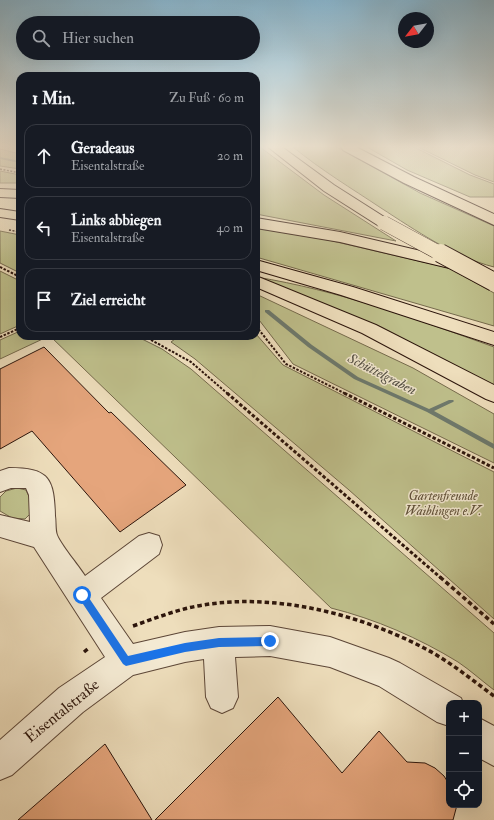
<!DOCTYPE html>
<html lang="de">
<head>
<meta charset="utf-8">
<style>
	body { margin:0; font-family:"IM FELL Double Pica",serif; background:#242831; color:#f1f3f6 }
	.controls { position:absolute; right:12px; bottom:12px; display:grid; overflow:hidden; border-radius:8px; box-shadow:0 4px 16px #0002 }
	.controls button { width:36px; height:36px; display:grid; place-items:center; padding:0; border:0; border-bottom:1px solid #363941; background:#171b24; color:#f1f3f6; font:20px sans-serif }
	.compass { position:absolute; left:398px; top:12px; width:36px; height:36px; border-radius:50%; background:#171b24; box-shadow:0 4px 16px #0002; rotate:239deg }
	.stop { position:absolute; width:12px; height:12px; margin:-9px; border:3px solid #1a73e8; border-radius:50%; background:#fff }
	.stop.end { background:#1a73e8; border-color:#fff; box-shadow:0 1px 4px #0008 }
	.list { margin:0; padding:0; list-style:none }
	h2 { display:flex; justify-content:space-between; align-items:center; height:52px; margin:0; padding:0 16px; font-size:17px }
	h2 small { font-size:13px; font-weight:400; color:#9ea1a6 }
	.list li { display:grid; grid-template-columns:26px 1fr auto; gap:12px; align-items:center; box-sizing:border-box; height:64px; margin:0 8px 8px; padding:0 8px; border:1px solid #363941; border-radius:12px }
	.list b { display:block; font-size:15px; white-space:nowrap }
	.list p { margin:0; font-size:13px; white-space:nowrap; color:#9ea1a6 }
	.list em { font-size:13px; font-style:normal; color:#9ea1a6 }
	.icon { flex:none; width:22px; height:22px; fill:none; stroke:currentColor; stroke-width:2; stroke-linecap:round; stroke-linejoin:round }
	.map { position:relative; flex:none; width:494px; height:820px; overflow:hidden }
	.search { position:absolute; background:#171b24; box-shadow:0 4px 16px #0002; left:16px; top:16px; width:244px; height:44px; display:flex; align-items:center; gap:10px; box-sizing:border-box; padding:0 14px; border-radius:22px; color:#9ea1a6; font-size:15px }
	.panel { position:absolute; background:#171b24; box-shadow:0 4px 16px #0002; left:16px; top:72px; width:244px; height:268px; border-radius:12px }
	.map>svg:first-child { display:block }
	.green { fill:#bfc08c; stroke:#756a4c }
	.lines { fill:none; stroke-linecap:round; stroke-linejoin:round }
	.stream { fill:#6d796d; fill-rule:evenodd }
	.building { fill:#e5a57c; stroke:#2b140b }
	.minor-casing { stroke:#5c4637; stroke-width:2 }
	.highway-casing { stroke:#2b140b; stroke-width:2 }
	.path-far3 { stroke:#2b140b; stroke-width:1.5; stroke-dasharray:2 1.5; stroke-linecap:butt }
	.path-far2 { stroke:#2b140b; stroke-width:2; stroke-dasharray:2.5 1.5; stroke-linecap:butt }
	.path-far1 { stroke:#2b140b; stroke-width:3; stroke-dasharray:3.5 2; stroke-linecap:butt }
	.path { stroke:#2b140b; stroke-width:3.5; stroke-dasharray:4.5 3; stroke-linecap:butt }
	.minor { fill:#f4ead3; fill-rule:evenodd }
	.highway { fill:#eedebc; fill-rule:evenodd }
	.highway-bridge-far1-casing { stroke:#2b140b; stroke-width:15; stroke-linecap:butt }
	.highway-bridge-casing { stroke:#2b140b; stroke-width:20; stroke-linecap:butt }
	.highway-bridge-far1 { stroke:#eedebc; stroke-width:14 }
	.highway-bridge { stroke:#eedebc; stroke-width:18 }
	.route { fill:#1a73e8 }
	.labels { text-anchor:middle; dominant-baseline:central; stroke-width:3; stroke-linejoin:round; paint-order:stroke }
	.park-label { font-size:13px; font-style:italic; fill:#5f5038; stroke:#f4ead3 }
	.water-label { font-size:14px; font-style:italic; fill:#524f44; stroke:#f4ead3 }
	.near-street-label { font-size:16px; fill:#2b140b; stroke:#f4ead3 }
</style>
</head>
<body>
<div class="map">
<svg width="494" height="820" viewBox="0 0 494 820">
	<rect width="100%" height="100%" fill="#eedebc"/>
	<filter id="stains"><feTurbulence type="fractalNoise" baseFrequency=".005" numOctaves="4"/><feColorMatrix values="0 0 0 0 .2 0 0 0 0 .09 0 0 0 0 .02 0 0 0 .5 -.17"/></filter>
	<radialGradient id="worn" r=".72"><stop offset=".6" stop-color="#630" stop-opacity="0"/><stop offset="1" stop-color="#630" stop-opacity=".3"/></radialGradient>
	<g class="green">
		<polygon points="256,147 260,147 324,195 396,241 256,214"/>
		<path d="M293,147H337L420,193L494,226V267C454,257 415,230 381,208C351,188 321,170 293,147Z"/>
		<polygon points="367,147 414,147 470,175 494,184 494,197 470,197 407,170"/>
		<polygon points="418,147 494,147 494,182 475,175"/>
		<polygon points="0,149 20,154 20,169 0,166"/>
		<polygon points="0,171 20,175 20,183 0,183"/>
		<polygon points="256,228 328,240 449,268 494,293 494,326 256,257"/>
		<polygon points="0,231 20,235 20,273 0,263"/>
		<polygon points="0,271 20,281 20,325 0,334"/>
		<path d="M256,277C337,290 416,319 494,347V388L339,310Z"/>
		<polygon points="256,294 413,368 494,414 494,463 293,364 256,316"/>
		<polygon points="20,331 20,336 49,336 0,359 0,340"/>
		<polygon points="256,334 283,365 494,472 494,619 349,490 195,359 171,342 179,336 256,336"/>
		<path d="M50,336H136L162,349L191,369L494,633V690C482,681 470,670 458,662C419,638 375,619 331,608Z"/>
		<polygon points="17,488 26,490 30,499 31,513 25,519 12,518 0,511 0,497 6,491"/>
	</g>
	<g class="lines">
		<g class="stream">
			<polygon points="0,157 20,161 20,163 0,159"/>
			<polygon points="265,310 269,310 312,345 358,377 429,409 449,400 453,400 454,401 453,402 434,411 494,444 494,449 427,412 354,379 308,347 265,312"/>
		</g>
	</g>
	<g class="building">
		<polygon points="44,347 109,413 111,412 186,485 120,532 32,431 0,449 0,369"/>
		<polygon points="278,697 342,773 379,731 407,762 425,763 435,768 444,776 449,784 449,805 457,805 453,820 155,820"/>
		<polygon points="105,744 152,820 18,820"/>
	</g>
	<g class="lines">
		<defs>
			<g id="minor">
				<path d="M9,468C49,468 54,478 55,516C56,522 55,530 57,535C61,545 78,565 85,576L139,536L149,533L159,536L162,545L159,554L101,598L133,644L185,632L219,627L270,626L330,637L389,658L400,663L461,698L463,703H449V726L437,722L379,686L330,667L270,656L235,657L238,697L233,708L222,713L211,708L206,697L204,659L185,662L133,675L83,712L12,775L0,780V740L59,688L105,657L34,547L0,537V515L30,522L29,495L26,488H11L0,492V471Z"/>
				<polygon points="479,718 494,726 494,766 479,758"/>
			</g>
			<g id="highway">
				<polygon points="268,147 282,147 334,185 389,220 392,223 389,226 384,228 379,226 324,191"/>
				<polygon points="341,147 356,147 414,177 494,214 494,225 404,183 343,150"/>
				<polygon points="0,189 20,190 20,198 0,197"/>
				<polygon points="0,209 20,212 20,220 0,217"/>
				<polygon points="256,218 340,232 468,262 470,266 468,270 462,271 340,242 256,228"/>
				<polygon points="256,260 353,287 494,332 494,345 341,295 256,270"/>
				<polygon points="256,276 376,325 494,385 494,402 486,399 362,333 256,287"/>
			</g>
		</defs>
		<use href="#minor" class="minor-casing"/>
		<use href="#highway" class="highway-casing"/>
		<g class="path-far3">
			<polyline points="0,169 20,173"/>
			<polyline points="9,230 20,232"/>
		</g>
		<g class="path-far2">
			<polyline points="0,267 20,277"/>
			<polyline points="256,326 286,364 346,394"/>
			<polyline points="144,336 191,362 228,394"/>
			<polyline points="0,337 20,328"/>
		</g>
		<g class="path-far1">
			<polyline points="227,393 441,578"/>
			<polyline points="344,393 494,468"/>
		</g>
		<g class="path">
			<polyline points="440,577 494,624"/>
			<path d="M133,626C156,618 178,609 203,605C276,593 359,614 424,648C449,661 471,679 494,696"/>
			<polyline points="84,652 89,648"/>
		</g>
		<use href="#minor" class="minor"/>
		<use href="#highway" class="highway"/>
		<defs>
			<polyline id="highway-bridge-far1" points="384,223 441,254"/>
			<polyline id="highway-bridge" points="440,253 494,282"/>
		</defs>
		<use href="#highway-bridge-far1" class="highway-bridge-far1-casing"/>
		<use href="#highway-bridge" class="highway-bridge-casing"/>
		<use href="#highway-bridge-far1" class="highway-bridge-far1"/>
		<use href="#highway-bridge" class="highway-bridge"/>
	</g>
	<linearGradient id="sky" x2="0" y2="1"><stop stop-color="#88b7d1"/><stop offset="0.56" stop-color="#f7f0e1"/><stop offset="1" stop-color="#f7f0e1" stop-opacity="0"/></linearGradient>
	<rect width="494" height="262" fill="url(#sky)"/>
	<polygon class="route" points="82,591 85,592 128,656 185,643 219,638 270,637 273,638 275,641 273,644 270,646 219,647 185,652 126,666 123,664 77,595 79,592"/>
	<g class="labels">
		<g class="park-label">
			<text x="443" y="496">Gartenfreunde<tspan x="443" dy="15">Waiblingen e.V.</tspan></text>
		</g>
		<g class="water-label">
			<text transform="translate(382 374) rotate(27)">Schüttelgraben</text>
		</g>
		<g class="near-street-label">
			<text transform="translate(62 711) rotate(-39)">Eisentalstraße</text>
		</g>
	</g>
	<rect width="100%" height="100%" filter="url(#stains)"/>
	<rect width="100%" height="100%" fill="url(#worn)"/>
</svg>
<div class="controls">
<button>+</button>
<button>−</button>
<button><svg class="icon" aria-label="locate" viewBox="0 0 24 24"><circle cx="12" cy="12" r="6"/><path d="M12 2v4M12 18v4M2 12h4M18 12h4"/></svg></button>
</div>
<svg class="compass" viewBox="-18 -18 36 36"><path d="M0-13l5 13h-10z" fill="#e53935"/><path d="M0 13l5-13h-10z" fill="#9ea1a6"/></svg>
<div class="stop" style="left:82px;top:595px"></div>
<div class="stop end" style="left:270px;top:641px"></div>
<div class="search"><svg class="icon" aria-label="search" viewBox="0 0 24 24"><circle cx="10" cy="10" r="6"/><path d="M15 15l6 6"/></svg>Hier suchen</div>
<section class="panel">
<h2>1 Min.<small>Zu Fuß · 60 m</small></h2>
<ul class="list">
<li><svg class="icon" aria-label="ahead" viewBox="0 0 24 24"><path d="M12 20V5M6 11l6-6 6 6"/></svg><div><b>Geradeaus</b><p>Eisentalstraße</p></div><em>20 m</em></li>
<li><svg class="icon" aria-label="left" viewBox="0 0 24 24"><path d="M17 20v-9H6M10 6l-5 5 5 5"/></svg><div><b>Links abbiegen</b><p>Eisentalstraße</p></div><em>40 m</em></li>
<li><svg class="icon" aria-label="arrive" viewBox="0 0 24 24"><path d="M6 21V4h12l-3 4 3 4H6"/></svg><div><b>Ziel erreicht</b></div></li>
</ul>
</section>
</div>
</body>
</html>
